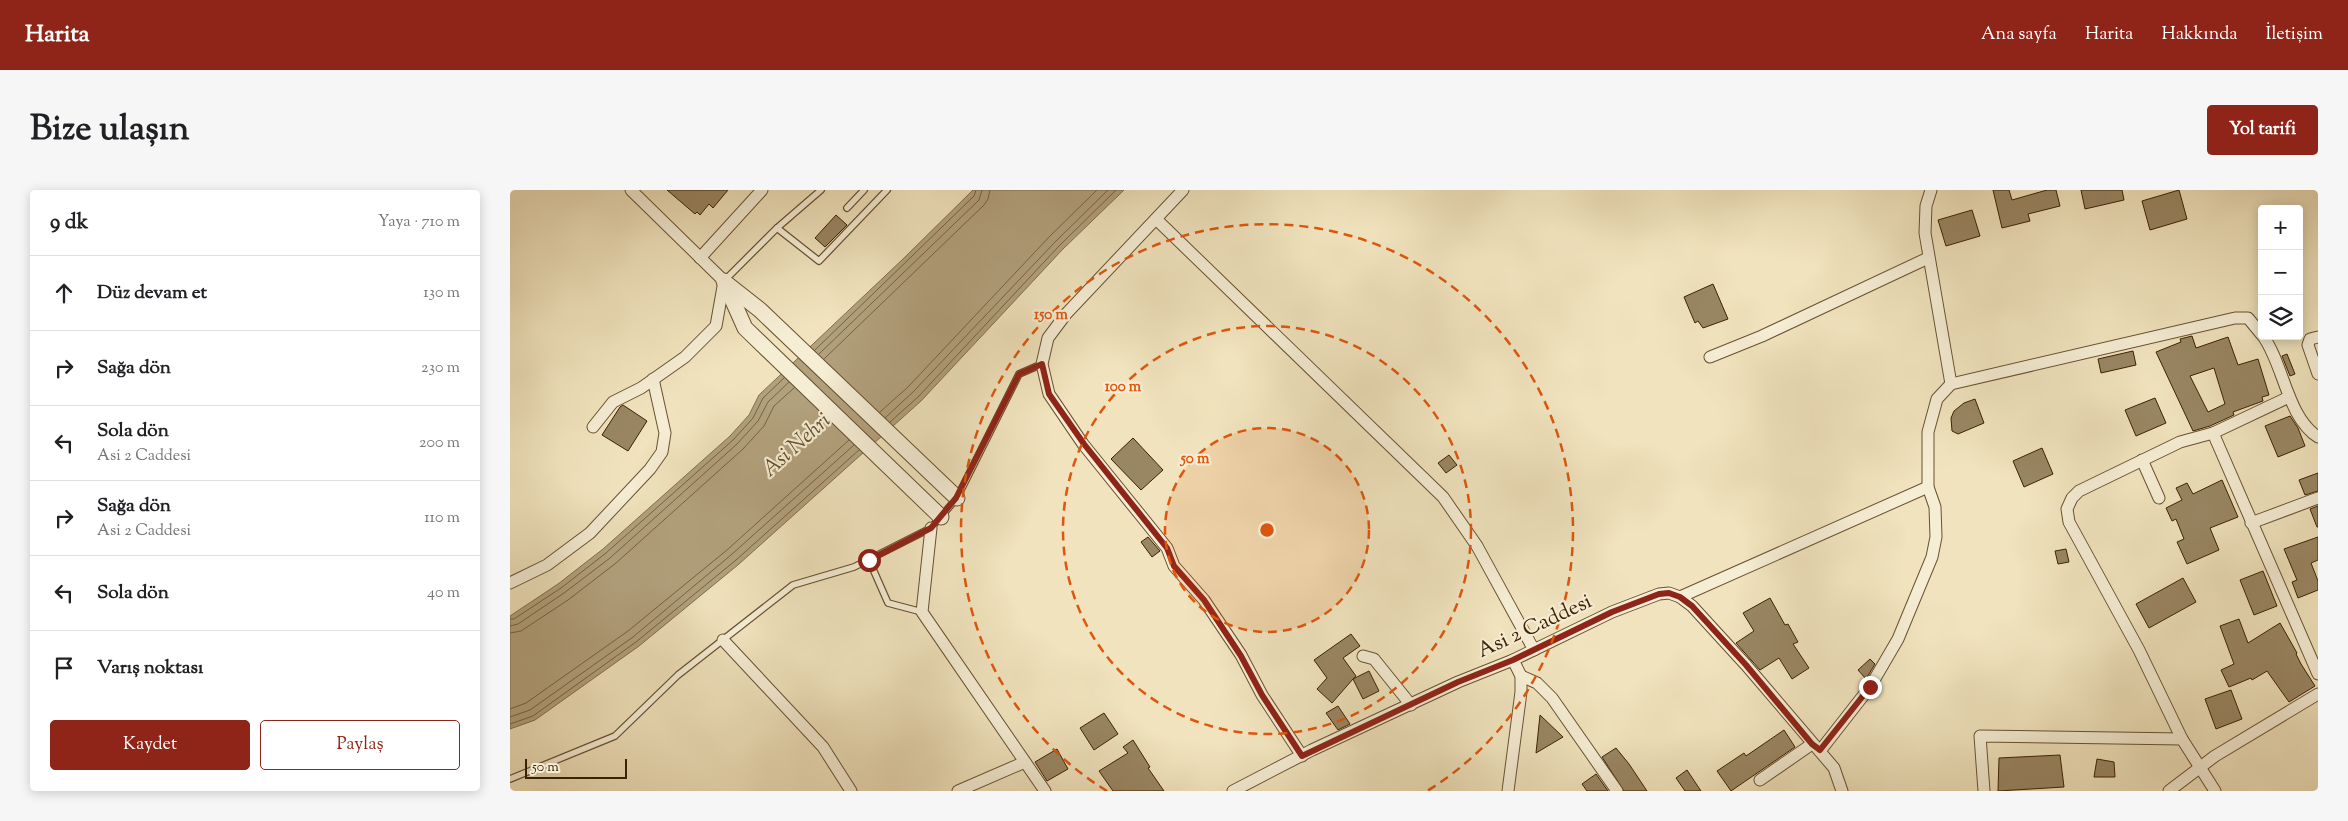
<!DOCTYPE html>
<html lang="tr">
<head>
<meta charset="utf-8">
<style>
	body { margin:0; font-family:"Sorts Mill Goudy",serif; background:#f6f6f6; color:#202124 }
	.controls { position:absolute; right:15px; top:15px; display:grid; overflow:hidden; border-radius:5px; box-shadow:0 2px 12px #0003 }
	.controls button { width:45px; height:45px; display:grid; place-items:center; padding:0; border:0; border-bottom:1px solid #e0e0e0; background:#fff; color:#202124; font:25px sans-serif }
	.scale { position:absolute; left:15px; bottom:12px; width:102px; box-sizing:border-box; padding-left:5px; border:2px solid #3b2202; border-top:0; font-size:14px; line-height:18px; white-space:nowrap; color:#3b2202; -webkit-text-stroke:4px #f5edd4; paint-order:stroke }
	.stop { position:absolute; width:15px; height:15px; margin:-11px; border:4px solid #8f2418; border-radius:50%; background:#fff }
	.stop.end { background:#8f2418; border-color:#fff; box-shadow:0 1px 5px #0008 }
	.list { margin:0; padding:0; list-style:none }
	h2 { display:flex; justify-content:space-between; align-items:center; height:65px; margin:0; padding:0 20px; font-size:21px }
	h2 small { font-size:16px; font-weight:400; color:#757577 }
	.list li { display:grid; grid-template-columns:32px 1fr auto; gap:15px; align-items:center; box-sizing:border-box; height:75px; padding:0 20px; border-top:1px solid #e0e0e0 }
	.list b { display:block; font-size:19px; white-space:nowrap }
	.list p { margin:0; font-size:16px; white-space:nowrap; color:#757577 }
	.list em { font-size:16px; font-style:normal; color:#757577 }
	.actions { display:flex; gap:10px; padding:15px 20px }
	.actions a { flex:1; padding:11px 0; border:1px solid #8f2418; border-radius:5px; text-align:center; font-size:18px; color:#8f2418 }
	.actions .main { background:#8f2418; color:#fff }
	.icon { flex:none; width:28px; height:28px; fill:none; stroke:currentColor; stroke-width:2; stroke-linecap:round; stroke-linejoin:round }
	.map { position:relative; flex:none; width:1808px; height:601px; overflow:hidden; border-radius:5px }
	header { display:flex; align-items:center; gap:30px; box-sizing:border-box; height:70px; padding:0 25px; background:#8f2418; color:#fff }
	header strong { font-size:24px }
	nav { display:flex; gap:28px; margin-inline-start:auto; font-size:18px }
	.intro { display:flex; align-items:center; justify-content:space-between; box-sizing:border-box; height:120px; padding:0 30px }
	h1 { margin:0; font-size:35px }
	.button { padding:12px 22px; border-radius:5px; background:#8f2418; color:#fff; font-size:18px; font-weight:700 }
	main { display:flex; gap:30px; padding:0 30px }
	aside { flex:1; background:#fff; border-radius:5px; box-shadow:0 2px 12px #0003 }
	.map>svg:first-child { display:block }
	.water { fill:#b2a17d; stroke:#826e4c }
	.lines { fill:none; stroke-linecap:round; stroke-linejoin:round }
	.shore { stroke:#766240; stroke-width:1 }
	.building { fill:#998663; stroke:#3b2202; fill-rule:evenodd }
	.service-casing { stroke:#685231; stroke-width:8 }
	.minor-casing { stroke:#685231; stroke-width:13 }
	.tertiary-casing { stroke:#685231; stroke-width:17 }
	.service { stroke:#f5edd4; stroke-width:5.5 }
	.minor { stroke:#f5edd4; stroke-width:11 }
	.tertiary { stroke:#f5edd4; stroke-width:15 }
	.route { stroke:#8f2418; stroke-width:6 }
	.ring { fill:none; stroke:#df560c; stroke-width:2.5; stroke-dasharray:9 6 }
	.labels { text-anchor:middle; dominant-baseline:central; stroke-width:4.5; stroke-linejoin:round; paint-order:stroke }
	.street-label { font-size:21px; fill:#3b2202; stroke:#f5edd4 }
	.water-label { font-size:22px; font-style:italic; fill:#654e2d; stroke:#f5edd4 }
	.centre { fill:#df560c; stroke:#f5edd4; stroke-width:2.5 }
	.ring-label { font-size:15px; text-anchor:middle; font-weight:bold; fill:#df560c; stroke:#f5edd4; stroke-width:4.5; stroke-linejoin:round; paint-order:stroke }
</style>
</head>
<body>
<header>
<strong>Harita</strong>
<nav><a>Ana sayfa</a><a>Harita</a><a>Hakkında</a><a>İletişim</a></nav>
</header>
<div class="intro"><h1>Bize ulaşın</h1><a class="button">Yol tarifi</a></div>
<main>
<aside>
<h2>9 dk<small>Yaya · 710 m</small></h2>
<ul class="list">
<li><svg class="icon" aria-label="ahead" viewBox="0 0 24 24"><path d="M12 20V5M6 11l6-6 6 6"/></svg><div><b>Düz devam et</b></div><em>130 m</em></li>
<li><svg class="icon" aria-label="right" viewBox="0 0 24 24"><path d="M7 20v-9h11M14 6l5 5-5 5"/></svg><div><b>Sağa dön</b></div><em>230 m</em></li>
<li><svg class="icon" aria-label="left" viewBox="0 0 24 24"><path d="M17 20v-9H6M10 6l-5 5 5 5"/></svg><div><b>Sola dön</b><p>Asi 2 Caddesi</p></div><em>200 m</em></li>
<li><svg class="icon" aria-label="right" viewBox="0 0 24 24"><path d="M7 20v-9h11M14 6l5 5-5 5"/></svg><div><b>Sağa dön</b><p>Asi 2 Caddesi</p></div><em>110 m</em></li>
<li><svg class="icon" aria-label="left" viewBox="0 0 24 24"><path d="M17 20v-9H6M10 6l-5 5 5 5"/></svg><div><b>Sola dön</b></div><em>40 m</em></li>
<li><svg class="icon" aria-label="arrive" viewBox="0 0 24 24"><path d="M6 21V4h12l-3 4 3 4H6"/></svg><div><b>Varış noktası</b></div></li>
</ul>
<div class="actions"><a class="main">Kaydet</a><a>Paylaş</a></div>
</aside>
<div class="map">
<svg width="1808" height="601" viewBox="0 0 1808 601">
	<rect width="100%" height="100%" fill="#f0e3bd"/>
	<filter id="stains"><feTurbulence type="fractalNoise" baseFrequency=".004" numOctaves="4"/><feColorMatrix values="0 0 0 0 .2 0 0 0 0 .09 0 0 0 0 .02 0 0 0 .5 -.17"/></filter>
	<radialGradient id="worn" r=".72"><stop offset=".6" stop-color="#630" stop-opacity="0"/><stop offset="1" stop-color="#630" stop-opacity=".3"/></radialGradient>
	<polygon class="water" points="463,0 614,0 553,59 411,211 229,374 129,456 25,530 0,539 0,426 48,394 93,359 220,246 239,225 249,205 393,69"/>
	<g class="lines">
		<g class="shore">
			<polyline points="305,160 464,6 466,0"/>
			<polyline points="309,164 469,10 472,0"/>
			<polyline points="314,169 474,15 478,9 480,0"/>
			<polyline points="370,222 398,197 539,47 587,0"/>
			<polyline points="375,228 403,202 545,52 598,0"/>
			<polyline points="380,232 408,207 549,56 606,0"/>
			<polyline points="0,429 4,429 51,398 96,363 223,250 243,228 253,208 274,188"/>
			<polyline points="0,436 8,434 54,403 100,368 227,254 248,231 258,212 279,192"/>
			<polyline points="0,443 11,441 58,410 106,373 233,259 254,236 264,216 284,198"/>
			<polyline points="0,519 16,513 118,441 217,360 339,250"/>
			<polyline points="0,527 20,520 123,447 221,365 344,255"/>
			<polyline points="0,534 23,526 126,452 226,370 349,260"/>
		</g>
	</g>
	<g class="building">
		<polygon points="157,0 218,0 203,18 199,14 190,25 187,22 185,24"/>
		<polygon points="1483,0 1499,0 1502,10 1537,0 1546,0 1550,16 1518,24 1520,31 1492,38"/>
		<polygon points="1571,0 1612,0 1614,10 1575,19"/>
		<polygon points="1669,0 1677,29 1640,40 1632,11"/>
		<polygon points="1462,20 1470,46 1436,56 1428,30"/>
		<polygon points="326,25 337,35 315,57 305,48"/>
		<polygon points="1203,94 1218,129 1193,138 1188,131 1185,133 1174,107"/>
		<path d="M1682,146L1686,158L1718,147L1728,175L1748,169L1759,205L1752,207L1753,211L1723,222L1724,225L1700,236L1683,241L1646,162L1671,152L1670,149ZM1704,178L1715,214L1698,222L1680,186Z"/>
		<polygon points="1623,161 1626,175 1591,183 1588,169"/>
		<polygon points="1777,164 1785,184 1780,186 1772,166"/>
		<polygon points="1645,208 1656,233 1626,246 1615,220"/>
		<polygon points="1465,209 1474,233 1448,244 1442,241 1441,228 1444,221 1454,213"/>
		<polygon points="113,215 137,231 118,261 92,245 110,217"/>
		<polygon points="1780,226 1788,238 1795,256 1768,267 1755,236"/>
		<polygon points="623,248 653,280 631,300 601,269"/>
		<polygon points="1532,258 1543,284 1514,297 1503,271"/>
		<polygon points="939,265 947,275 936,283 928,273"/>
		<polygon points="1808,283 1808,301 1795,305 1789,290"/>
		<polygon points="1712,290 1728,327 1700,338 1709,360 1677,374 1667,352 1674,349 1666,329 1662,331 1656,318 1672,310 1666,298 1677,293 1683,304"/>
		<polygon points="1808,316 1808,337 1807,337 1800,319"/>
		<polygon points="638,347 650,361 642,367 631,352"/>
		<polygon points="1808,347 1808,370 1801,373 1808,391 1808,400 1788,408 1782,392 1787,390 1774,359"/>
		<polygon points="1556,359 1559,372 1548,374 1545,361"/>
		<polygon points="1753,381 1767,416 1744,425 1730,390"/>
		<polygon points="1673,388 1686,412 1639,438 1626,414"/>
		<polygon points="1260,408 1275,435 1278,434 1288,452 1283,454 1299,478 1282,489 1269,468 1250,480 1226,453 1244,441 1233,423"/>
		<polygon points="1729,429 1738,453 1770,433 1787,463 1786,464 1791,474 1805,496 1779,512 1757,481 1742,490 1741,488 1719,497 1711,480 1724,474 1710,436"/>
		<polygon points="841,444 850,456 833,468 846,486 843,489 859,481 869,501 853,509 843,489 822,513 807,499 817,488 804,470"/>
		<polygon points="1360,469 1365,474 1356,489 1348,480"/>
		<polygon points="1721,500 1732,529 1706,539 1695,509"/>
		<polygon points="828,516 840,534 828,540 816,523"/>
		<polygon points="594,523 608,544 584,560 570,538"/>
		<polygon points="1030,525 1053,547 1026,563"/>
		<polygon points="1274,540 1285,557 1221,601 1207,581 1234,563 1236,566"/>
		<polygon points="623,550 640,577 638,578 654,601 603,601 589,581 618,563 613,557"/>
		<polygon points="1106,558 1119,574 1137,601 1114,601 1092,567"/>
		<polygon points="547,559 558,579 537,591 525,572"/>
		<polygon points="1550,565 1554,597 1488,601 1489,568"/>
		<polygon points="1587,569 1604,572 1605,587 1584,587"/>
		<polygon points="1177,580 1191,601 1175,601 1166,588"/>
		<polygon points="1086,584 1098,601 1077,601 1072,594"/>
	</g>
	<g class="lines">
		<defs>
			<g id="service">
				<polyline points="337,18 354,0"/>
				<polyline points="267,38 309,71 377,0"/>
				<polyline points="215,90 267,38 311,0"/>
				<polyline points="359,370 378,413 412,422"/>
				<polyline points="0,589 105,546 168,485 283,395 344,377 421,338 447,308 509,184 532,174"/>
			</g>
			<g id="minor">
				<polyline points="673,0 556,124 538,148 532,174 539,204 573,254 657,358 664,376 694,410 731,465 752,505 792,566"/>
				<polyline points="1421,0 1416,16 1415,43 1441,194"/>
				<polyline points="646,29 933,307 967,356 1024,460"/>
				<polyline points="190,68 252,0"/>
				<path d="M1753,146C1774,175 1777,227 1808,247"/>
				<polyline points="1808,147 1800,149 1798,155 1808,184"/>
				<polyline points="1200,167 1252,146 1418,68"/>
				<polyline points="83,237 103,212 131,198 175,167 206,136 214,91 121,0"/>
				<polyline points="1703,243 1808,484"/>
				<polyline points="1632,270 1649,308"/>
				<polyline points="1741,333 1808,308"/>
				<polyline points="421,338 412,422 535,601"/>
				<polyline points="0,393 37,375 80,343 140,279 152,262 155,243 143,189"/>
				<polyline points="1170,407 1418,297"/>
				<polyline points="213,450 313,557 341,601"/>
				<polyline points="853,466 864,469 901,515"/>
				<polyline points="1011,486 1027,493 1042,508 1107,601"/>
				<polyline points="1310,561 1360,497 1388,449 1422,367 1426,347 1425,317 1418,297 1418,242 1427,209 1441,194 1725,128 1738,128 1752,145"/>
				<polyline points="1250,590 1302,554"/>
				<polyline points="448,601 515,572"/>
				<polyline points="723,601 802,560 948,492 1003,470 1102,422 1149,404 1159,403 1170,407 1182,416 1236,475 1324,578 1332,601"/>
				<polyline points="998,601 1011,502 1011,486 1003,470"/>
				<polyline points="1474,601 1470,546 1672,549"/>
				<polyline points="1659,601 1705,566 1808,504"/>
				<polyline points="1705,601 1672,549 1629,460 1559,332 1557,319 1562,308 1569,301 1670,252 1703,243 1779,207"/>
			</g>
			<g id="tertiary">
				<polyline points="214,91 235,138 431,327"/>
				<polyline points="217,94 250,120 447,308"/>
			</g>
		</defs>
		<use href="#service" class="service-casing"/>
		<use href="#minor" class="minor-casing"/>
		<use href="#tertiary" class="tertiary-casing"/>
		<use href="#service" class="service"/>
		<use href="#minor" class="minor"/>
		<use href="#tertiary" class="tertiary"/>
	</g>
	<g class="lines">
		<polyline class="route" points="359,370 421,338 446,308 509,184 532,174 539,204 574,254 657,358 664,376 694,410 731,466 752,505 792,566 948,492 1003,470 1102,422 1149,404 1159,403 1170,407 1182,416 1236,475 1302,554 1310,560 1360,497"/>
	</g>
	<circle cx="757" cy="340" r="102" fill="#df560c" fill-opacity=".12"/>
	<g class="ring">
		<circle cx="757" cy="340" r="102"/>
		<circle cx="757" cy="340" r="204"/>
		<path d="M597 601A306 306 0 1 1 917 601"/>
	</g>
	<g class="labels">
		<g class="street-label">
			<text transform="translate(1025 437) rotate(-25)">Asi 2 Caddesi</text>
		</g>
		<g class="water-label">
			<text transform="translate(287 256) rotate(-42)">Asi Nehri</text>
		</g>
	</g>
	<circle cx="757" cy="340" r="8" class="centre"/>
	<g class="ring-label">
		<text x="541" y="129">150 m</text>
		<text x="613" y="201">100 m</text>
		<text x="685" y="273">50 m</text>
	</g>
	<rect width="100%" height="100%" filter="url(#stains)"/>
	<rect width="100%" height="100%" fill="url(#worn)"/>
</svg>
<div class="controls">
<button>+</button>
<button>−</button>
<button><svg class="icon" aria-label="layers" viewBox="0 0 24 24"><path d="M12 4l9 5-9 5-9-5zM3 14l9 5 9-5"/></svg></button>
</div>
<div class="scale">50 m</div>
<div class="stop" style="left:359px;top:370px"></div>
<div class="stop end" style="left:1360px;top:497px"></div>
</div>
</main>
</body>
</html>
